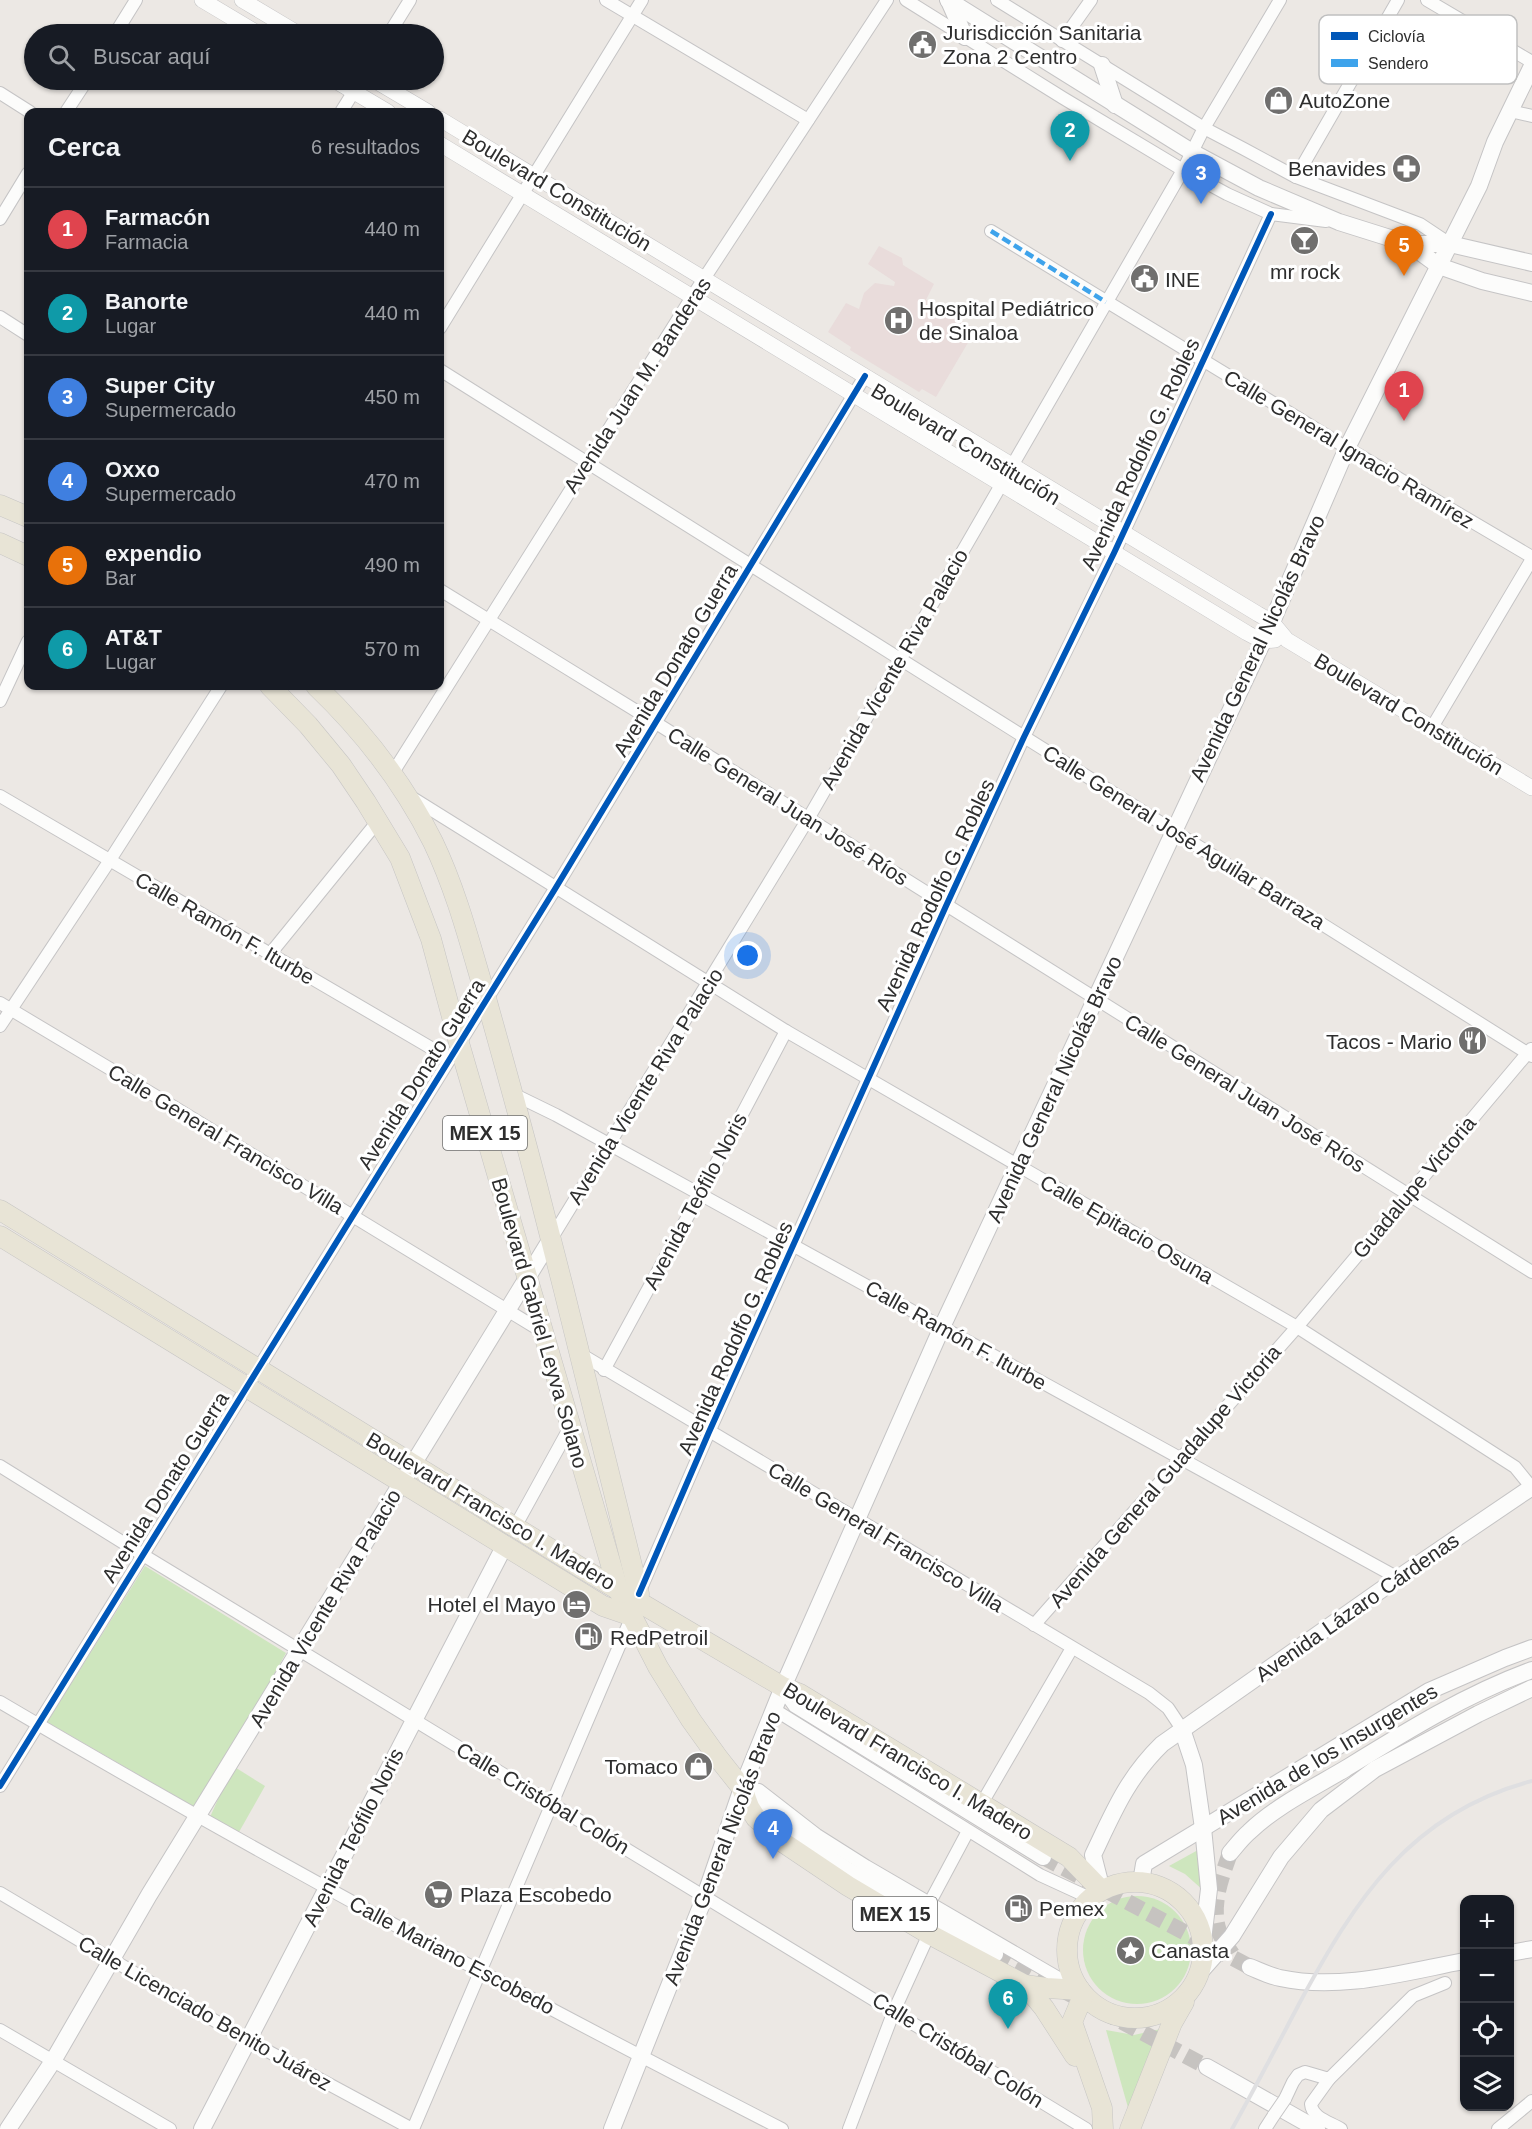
<!DOCTYPE html>
<html lang="es">
<head>
<meta charset="utf-8">
<style>
	body { margin:0; font-family:Arial,sans-serif; background:#20242c; color:#f1f3f6 }
	.controls { position:absolute; right:18px; bottom:18px; display:grid; overflow:hidden; border-radius:12px; box-shadow:0 2px 4px #0004 }
	.controls button { width:54px; height:54px; display:grid; place-items:center; padding:0; border:0; border-bottom:2px solid #363941; background:#171b24; color:#f1f3f6; font:30px sans-serif }
	.you { position:absolute; left:748px; top:956px; width:21px; height:21px; margin:-15px; border:4px solid #fff; border-radius:50%; background:#1a73e8; box-shadow:0 0 0 9px #1a73e833 }
	.badge { display:grid; place-items:center; width:39px; height:39px; border-radius:50%; background:#706f6e; color:#fff; font-size:20px; font-weight:700 }
	.pin { position:absolute; translate:-50% -50px; filter:drop-shadow(0 2px 3px #0008) }
	.pin::after { content:''; position:absolute; top:32px; width:21px; height:18px; background:inherit; clip-path:polygon(0 0,100% 0,50% 100%) }
	.list { margin:0; padding:0; list-style:none }
	h2 { display:flex; justify-content:space-between; align-items:center; height:78px; margin:0; padding:0 24px; font-size:26px }
	h2 small { font-size:20px; font-weight:400; color:#9ea1a6 }
	.list li { display:grid; grid-template-columns:39px 1fr auto; gap:18px; align-items:center; box-sizing:border-box; height:84px; padding:0 24px; border-top:2px solid #363941 }
	.list b { display:block; font-size:22px; white-space:nowrap }
	.list p { margin:0; font-size:20px; white-space:nowrap; color:#9ea1a6 }
	.list em { font-size:20px; font-style:normal; color:#9ea1a6 }
	.icon { flex:none; width:33px; height:33px; fill:none; stroke:currentColor; stroke-width:2; stroke-linecap:round; stroke-linejoin:round }
	.map { position:relative; flex:none; width:1532px; height:2129px; overflow:hidden }
	.search { position:absolute; background:#171b24; box-shadow:0 2px 4px #0004; left:24px; top:24px; width:420px; height:66px; display:flex; align-items:center; gap:15px; box-sizing:border-box; padding:0 21px; border-radius:33px; color:#9ea1a6; font-size:22px }
	.panel { position:absolute; background:#171b24; box-shadow:0 2px 4px #0004; left:24px; top:108px; width:420px; height:582px; border-radius:12px }
	.map>svg:first-child { display:block }
	.medical { fill:#e9dcdb }
	.green { fill:#cee6be }
	.lines { fill:none; stroke-linecap:round; stroke-linejoin:round }
	.secondary-tunnel { stroke:#c6c3c0; stroke-width:16; stroke-dasharray:16 8; stroke-linecap:butt }
	.minor-casing { stroke:#c5c4c5; stroke-width:14 }
	.tertiary-casing { stroke:#c5c4c5; stroke-width:16 }
	.secondary-casing { stroke:#c5c4c5; stroke-width:18 }
	.primary-casing { stroke:#c6c5c4; stroke-width:21 }
	.minor { stroke:#fcfcfb; stroke-width:12 }
	.tertiary { stroke:#fcfcfb; stroke-width:15 }
	.secondary { stroke:#fcfcfb; stroke-width:16 }
	.primary { stroke:#e8e4d6; stroke-width:20 }
	.rail { stroke:#dfdfe1; stroke-width:4 }
	.minor-bridge-casing { stroke:#c5c4c5; stroke-width:14; stroke-linecap:butt }
	.minor-bridge { stroke:#fcfcfb; stroke-width:12 }
	.quiet { stroke:#3ea3eb; stroke-width:4.5; stroke-dasharray:9 4.5; stroke-linecap:butt }
	.cycleway-casing { stroke:#fff; stroke-width:10 }
	.cycleway { stroke:#0057b8; stroke-width:6 }
	.labels { text-anchor:middle; dominant-baseline:central; stroke-width:6; stroke-linejoin:round; paint-order:stroke }
	.shield { fill:#fff; stroke:#6d6d6d; stroke-width:1.5 }
	.shield-label { font-size:20px; font-weight:bold; fill:#2e2e2e }
	.poi-label { font-size:21px; fill:#2e2e2e; stroke:#fff; text-anchor:start }
	.street-label { font-size:21px; fill:#2e2e2e; stroke:#fff }
	.key { fill:#fff; stroke:#c0c0c0; stroke-width:1.5 }
	.key-label { font-size:16px; fill:#2e2e2e }
</style>
</head>
<body>
<div class="map">
<svg width="1532" height="2129" viewBox="0 0 1532 2129">
	<rect width="100%" height="100%" fill="#ece8e4"/>
	<polygon class="medical" points="879,246 902,258 903,265 934,284 926,300 976,329 936,397 922,389 919,392 850,350 851,347 828,332 846,303 859,309 864,293 875,283 894,286 895,282 868,264"/>
	<g class="green">
		<polygon points="145,1566 286,1653 198,1809 47,1722"/>
		<polygon points="233,1766 265,1786 239,1832 210,1817"/>
		<polygon points="1198,1850 1204,1891 1185,1874 1169,1866"/>
		<circle cx="1137" cy="1950" r="54"/>
		<polygon points="1165,2028 1131,2118 1106,2030 1134,2035"/>
	</g>
	<g class="lines">
		<g class="secondary-tunnel">
			<path d="M1230,1853C1222,1876 1211,1903 1218,1928C1220,1937 1227,1946 1232,1954"/>
			<polyline points="1043,1857 1250,1967"/>
			<polyline points="995,1954 1207,2067"/>
		</g>
		<defs>
			<g id="minor">
				<polyline points="606,0 808,120"/>
				<polyline points="906,0 1063,98 1183,170 1227,194 1271,214 1326,221"/>
				<polyline points="997,0 1204,128 1244,149 1296,177 1420,224 1450,244"/>
				<polyline points="1427,0 1532,62"/>
				<polyline points="115,34 136,0"/>
				<polyline points="389,34 410,0"/>
				<polyline points="1062,41 1091,0"/>
				<polyline points="0,93 30,112"/>
				<polyline points="1510,111 1532,116"/>
				<polyline points="66,112 87,80"/>
				<polyline points="341,112 361,80"/>
				<polyline points="1296,177 1398,0"/>
				<polyline points="0,219 28,173"/>
				<polyline points="991,231 1347,448 1532,557"/>
				<polyline points="0,317 28,335"/>
				<polyline points="440,328 642,0"/>
				<polyline points="440,370 1532,1056"/>
				<polyline points="440,590 656,723 1532,1272"/>
				<polyline points="0,701 28,641"/>
				<polyline points="1431,729 1532,559"/>
				<polyline points="392,774 692,297 887,0"/>
				<polyline points="0,796 450,1059"/>
				<polyline points="411,797 786,1031 1297,1327 1515,1467 1532,1488"/>
				<polyline points="270,954 378,821"/>
				<polyline points="0,1003 164,1101 543,1332"/>
				<polyline points="0,1026 110,860 221,686"/>
				<polyline points="513,1094 556,1115 1398,1578"/>
				<polyline points="551,1239 808,819 1183,170 1204,128 1280,0"/>
				<polyline points="582,1355 1149,1693 1168,1708 1182,1729"/>
				<polyline points="604,1370 700,1194 786,1031"/>
				<polyline points="0,1466 143,1555 1086,2129"/>
				<polyline points="515,1527 570,1427"/>
				<polyline points="639,1593 709,1432 946,906 1024,737 1114,553 1271,214"/>
				<polyline points="1034,1625 1297,1327 1531,1049"/>
				<path d="M0,1702C256,1853 518,1994 782,2129"/>
				<polyline points="775,1710 1040,1875 1090,1898"/>
				<polyline points="0,1786 555,889 865,376"/>
				<polyline points="742,1788 759,1790 817,1835 866,1866 1074,1987"/>
				<polyline points="982,1803 1072,1648"/>
				<polyline points="0,1893 249,2041 412,2129"/>
				<polyline points="929,1904 968,1831"/>
				<polyline points="0,2030 170,2129"/>
				<path d="M1329,2079L1311,2104C1312,2118 1330,2122 1341,2129"/>
				<polyline points="1285,2099 1293,2082 1298,2075 1305,2072 1329,2079 1413,1996 1445,1983"/>
				<polyline points="413,2129 632,1616"/>
				<polyline points="849,2129 894,2011 929,1934"/>
				<polyline points="1265,2129 1274,2115"/>
				<polyline points="1498,2129 1532,2101"/>
			</g>
			<g id="tertiary">
				<polyline points="202,0 259,34"/>
				<polyline points="242,0 299,34"/>
				<polyline points="334,80 388,112"/>
				<polyline points="374,80 428,112"/>
				<polyline points="440,119 1258,614 1272,622 1287,640 1532,788"/>
				<polyline points="440,144 1247,633 1262,641 1275,640"/>
			</g>
			<g id="secondary">
				<polyline points="948,0 1192,152 1259,188 1339,222 1409,244 1439,266 1482,281 1532,293"/>
				<polyline points="949,1 965,37"/>
				<polyline points="1102,65 1115,105"/>
				<polyline points="1409,244 1450,244 1532,263"/>
				<polyline points="783,1687 796,1705 1043,1857"/>
				<polyline points="1182,1729 1194,1765 1203,1828 1209,1889 1203,1940"/>
				<polyline points="742,1788 785,1827 806,1843 847,1870 995,1954"/>
				<path d="M1230,1853C1236,1846 1242,1838 1249,1832C1276,1806 1313,1788 1345,1769C1405,1732 1466,1694 1532,1670"/>
				<polyline points="1141,1882 1144,1864 1429,1691 1505,1658 1532,1648"/>
				<path d="M1102,1890L1093,1855C1113,1813 1127,1778 1162,1744L1398,1578L1532,1487"/>
				<polyline points="1510,1953 1532,1949"/>
				<path d="M1250,1967C1260,1971 1270,1976 1280,1978C1341,1991 1405,1972 1464,1961"/>
				<polyline points="1201,1971 1232,1936 1281,1857 1321,1810 1375,1769 1478,1714 1532,1688"/>
				<polyline points="1207,2067 1317,2129"/>
				<polyline points="8,2129 53,2061 149,1895 551,1239"/>
				<polyline points="202,2129 505,1545"/>
				<polyline points="612,2129 705,1896 742,1788 783,1687 942,1327 1272,622 1347,448 1479,186 1495,142 1532,66"/>
			</g>
			<g id="primary">
				<polyline points="0,505 28,517"/>
				<polyline points="0,543 28,556"/>
				<polyline points="270,686 308,725 341,765 366,802 400,858 431,939 459,1043 618,1589 658,1667 691,1720 719,1759 742,1788 749,1807 756,1818 784,1843 848,1886 929,1934 1025,1985 1046,1988 1080,1990"/>
				<path d="M316,686C363,731 404,784 433,842C456,890 469,940 484,991C502,1055 520,1120 537,1185C572,1321 606,1457 639,1594L634,1610"/>
				<polyline points="0,1210 583,1569 783,1687 800,1694 1069,1857 1101,1890"/>
				<polyline points="0,1236 603,1606 632,1616"/>
				<circle cx="1135" cy="1950" r="68"/>
				<polyline points="1025,1985 1044,2008 1075,2056"/>
				<polyline points="1083,1996 1072,2022 1102,2108 1103,2129"/>
				<polyline points="1130,2129 1172,2023 1184,2002"/>
			</g>
		</defs>
		<use href="#minor" class="minor-casing"/>
		<use href="#tertiary" class="tertiary-casing"/>
		<use href="#secondary" class="secondary-casing"/>
		<use href="#primary" class="primary-casing"/>
		<use href="#minor" class="minor"/>
		<use href="#tertiary" class="tertiary"/>
		<use href="#secondary" class="secondary"/>
		<use href="#primary" class="primary"/>
		<path class="rail" d="M1232,2129C1255,2088 1277,2046 1299,2004C1355,1900 1410,1813 1532,1781"/>
		<defs>
			<polyline id="minor-bridge" points="1274,2115 1285,2099"/>
		</defs>
		<use href="#minor-bridge" class="minor-bridge-casing"/>
		<use href="#minor-bridge" class="minor-bridge"/>
		<polyline class="quiet" points="991,231 1106,302"/>
		<defs>
			<g id="cycleway">
				<polyline points="639,1594 709,1432 946,906 1024,737 1114,553 1271,214"/>
				<polyline points="0,1786 555,889 865,376"/>
			</g>
		</defs>
		<use href="#cycleway" class="cycleway-casing"/>
		<use href="#cycleway" class="cycleway"/>
	</g>
	<defs>
		<symbol id="civic-disc" viewBox="-11 -11 22 22"><circle r="9.5" fill="#706f6e" stroke="#fff"/><path d="M-.6-6.5H3V-4.5H.6V-3L4-1V1h2V6H-6V1h2V-1L-.6-3ZM-1.2 2.5V6h2.4V2.5Z" fill="#fff"/></symbol>
		<symbol id="shop-disc" viewBox="-11 -11 22 22"><circle r="9.5" fill="#706f6e" stroke="#fff"/><path d="M-5-2.5h2.3a2.7 3.5 0 0 1 5.4 0H5L5.5 6h-11ZM-1.5-2.5h3a1.5 2.3 0 0 0-3 0Z" fill="#fff"/></symbol>
		<symbol id="pharmacy-disc" viewBox="-11 -11 22 22"><circle r="9.5" fill="#706f6e" stroke="#fff"/><path d="M-2-6h4v4h4v4h-4v4h-4v-4h-4v-4h4Z" fill="#fff"/></symbol>
		<symbol id="bar-disc" viewBox="-11 -11 22 22"><circle r="9.5" fill="#706f6e" stroke="#fff"/><path d="M-6-5H6L.8 .8V4.5H3.5V6h-7V4.5H-.8V.8Z" fill="#fff"/></symbol>
		<symbol id="hospital-disc" viewBox="-11 -11 22 22"><circle r="9.5" fill="#706f6e" stroke="#fff"/><path d="M-5-5h3v3.5h4V-5h3V5h-3V1.5h-4V5h-3Z" fill="#fff"/></symbol>
		<symbol id="restaurant-disc" viewBox="-11 -11 22 22"><circle r="9.5" fill="#706f6e" stroke="#fff"/><path d="M-5-6h1v4h1v-4h1v4h1v-4h1v5L-1.5 .5V6h-2V.5L-5-1ZM5-6V6H3V1.5H1.5Q1.5-4 5-6Z" fill="#fff"/></symbol>
		<symbol id="hotel-disc" viewBox="-11 -11 22 22"><circle r="9.5" fill="#706f6e" stroke="#fff"/><path d="M-6-4.5h1.5V1H6V5H4.5V3h-9V5H-6ZM-4 0a1.8 1.8 0 1 1 3.6 0ZM.5 0V-2.5h3Q6-2.5 6 0Z" fill="#fff"/></symbol>
		<symbol id="fuel-disc" viewBox="-11 -11 22 22"><circle r="9.5" fill="#706f6e" stroke="#fff"/><path d="M-5.5-6h7V0h2V4h1.3V-2.5L3-4.5l.8-.8L6-3V5H2.5V1h-1V6h-7ZM-4.2-4.7v3.2H.2V-4.7Z" fill="#fff"/></symbol>
		<symbol id="supermarket-disc" viewBox="-11 -11 22 22"><circle r="9.5" fill="#706f6e" stroke="#fff"/><path d="M-6-5.5h2.5l.6 2H6L4.5 2H-2.5L-4.4-4H-6ZM-1.5 3.2a1.3 1.3 0 1 0 .1 0ZM3 3.2a1.3 1.3 0 1 0 .1 0Z" fill="#fff"/></symbol>
		<symbol id="sight-disc" viewBox="-11 -11 22 22"><circle r="9.5" fill="#706f6e" stroke="#fff"/><path d="M0-6L1.8-2.2L6-1.7L2.9 1.2L3.7 5.4L0 3.3L-3.7 5.4L-2.9 1.2L-6-1.7L-1.8-2.2Z" fill="#fff"/></symbol>
	</defs>
	<g fill-rule="evenodd">
		<use href="#civic-disc" x="906" y="28" width="33" height="33"/>
		<use href="#shop-disc" x="1262" y="84" width="33" height="33"/>
		<use href="#pharmacy-disc" x="1390" y="152" width="33" height="33"/>
		<use href="#bar-disc" x="1288" y="224" width="33" height="33"/>
		<use href="#civic-disc" x="1128" y="262" width="33" height="33"/>
		<use href="#hospital-disc" x="882" y="304" width="33" height="33"/>
		<use href="#restaurant-disc" x="1456" y="1024" width="33" height="33"/>
		<use href="#hotel-disc" x="560" y="1588" width="33" height="33"/>
		<use href="#fuel-disc" x="572" y="1620" width="33" height="33"/>
		<use href="#shop-disc" x="682" y="1750" width="33" height="33"/>
		<use href="#supermarket-disc" x="422" y="1878" width="33" height="33"/>
		<use href="#fuel-disc" x="1002" y="1892" width="33" height="33"/>
		<use href="#sight-disc" x="1114" y="1934" width="33" height="33"/>
	</g>
	<g class="labels">
		<g class="shield">
			<rect x="443" y="1116" width="84" height="34" rx="4.5"/>
			<rect x="853" y="1897" width="84" height="34" rx="4.5"/>
		</g>
		<g class="shield-label">
			<text x="485" y="1133">MEX 15</text>
			<text x="895" y="1914">MEX 15</text>
		</g>
		<g class="poi-label">
			<text x="943" y="32">Jurisdicción Sanitaria<tspan x="943" dy="24">Zona 2 Centro</tspan></text>
			<text x="1299" y="100">AutoZone</text>
			<text x="1386" y="168" text-anchor="end">Benavides</text>
			<text x="1305" y="271" text-anchor="middle">mr rock</text>
			<text x="1165" y="279">INE</text>
			<text x="919" y="308">Hospital Pediátrico<tspan x="919" dy="24">de Sinaloa</tspan></text>
			<text x="1452" y="1041" text-anchor="end">Tacos - Mario</text>
			<text x="556" y="1604" text-anchor="end">Hotel el Mayo</text>
			<text x="610" y="1637">RedPetroil</text>
			<text x="678" y="1766" text-anchor="end">Tomaco</text>
			<text x="460" y="1894">Plaza Escobedo</text>
			<text x="1039" y="1908">Pemex</text>
			<text x="1151" y="1950">Canasta</text>
		</g>
		<g class="street-label">
			<text transform="translate(557 190) rotate(31)">Boulevard Constitución</text>
			<text transform="translate(637 385) rotate(-57)">Avenida Juan M. Banderas</text>
			<text transform="translate(966 444) rotate(31)">Boulevard Constitución</text>
			<text transform="translate(1349 449) rotate(31)">Calle General Ignacio Ramírez</text>
			<text transform="translate(1140 454) rotate(-65)">Avenida Rodolfo G. Robles</text>
			<text transform="translate(1257 648) rotate(-65)">Avenida General Nicolás Bravo</text>
			<text transform="translate(675 660) rotate(-59)">Avenida Donato Guerra</text>
			<text transform="translate(894 669) rotate(-60)">Avenida Vicente Riva Palacio</text>
			<text transform="translate(1409 714) rotate(31)">Boulevard Constitución</text>
			<text transform="translate(788 806) rotate(32)">Calle General Juan José Ríos</text>
			<text transform="translate(1184 837) rotate(32)">Calle General José Aguilar Barraza</text>
			<text transform="translate(935 895) rotate(-65)">Avenida Rodolfo G. Robles</text>
			<text transform="translate(225 928) rotate(30)">Calle Ramón F. Iturbe</text>
			<text transform="translate(421 1074) rotate(-58)">Avenida Donato Guerra</text>
			<text transform="translate(645 1086) rotate(-58)">Avenida Vicente Riva Palacio</text>
			<text transform="translate(1054 1089) rotate(-65)">Avenida General Nicolás Bravo</text>
			<text transform="translate(1245 1093) rotate(32)">Calle General Juan José Ríos</text>
			<text transform="translate(226 1139) rotate(31)">Calle General Francisco Villa</text>
			<text transform="translate(1414 1187) rotate(-50)">Guadalupe Victoria</text>
			<text transform="translate(695 1201) rotate(-62)">Avenida Teófilo Noris</text>
			<text transform="translate(1127 1229) rotate(30)">Calle Epitacio Osuna</text>
			<text transform="translate(540 1323) rotate(74)">Boulevard Gabriel Leyva Solano</text>
			<text transform="translate(956 1335) rotate(29)">Calle Ramón F. Iturbe</text>
			<text transform="translate(735 1338) rotate(-66)">Avenida Rodolfo G. Robles</text>
			<text transform="translate(1165 1476) rotate(-49)">Avenida General Guadalupe Victoria</text>
			<text transform="translate(165 1487) rotate(-58)">Avenida Donato Guerra</text>
			<text transform="translate(491 1511) rotate(31)">Boulevard Francisco I. Madero</text>
			<text transform="translate(886 1537) rotate(31)">Calle General Francisco Villa</text>
			<text transform="translate(1357 1607) rotate(-35)">Avenida Lázaro Cárdenas</text>
			<text transform="translate(325 1608) rotate(-59)">Avenida Vicente Riva Palacio</text>
			<text transform="translate(1327 1754) rotate(-31)">Avenida de los Insurgentes</text>
			<text transform="translate(908 1761) rotate(31)">Boulevard Francisco I. Madero</text>
			<text transform="translate(543 1798) rotate(31)">Calle Cristóbal Colón</text>
			<text transform="translate(353 1837) rotate(-63)">Avenida Teófilo Noris</text>
			<text transform="translate(722 1848) rotate(-69)">Avenida General Nicolás Bravo</text>
			<text transform="translate(452 1955) rotate(28)">Calle Mariano Escobedo</text>
			<text transform="translate(205 2013) rotate(30)">Calle Licenciado Benito Juárez</text>
			<text transform="translate(958 2050) rotate(32)">Calle Cristóbal Colón</text>
		</g>
	</g>
	<rect x="1319" y="15" width="198" height="69" rx="9" class="key"/>
	<rect x="1331" y="32" width="27" height="8" fill="#0057b8"/>
	<rect x="1331" y="59" width="27" height="8" fill="#3ea3eb"/>
	<g class="key-label">
		<text x="1368" y="42">Ciclovía</text>
		<text x="1368" y="69">Sendero</text>
	</g>
</svg>
<div class="controls">
<button>+</button>
<button>−</button>
<button><svg class="icon" aria-label="locate" viewBox="0 0 24 24"><circle cx="12" cy="12" r="6"/><path d="M12 2v4M12 18v4M2 12h4M18 12h4"/></svg></button>
<button><svg class="icon" aria-label="layers" viewBox="0 0 24 24"><path d="M12 4l9 5-9 5-9-5zM3 14l9 5 9-5"/></svg></button>
</div>
<div class="you"></div>
<div class="pin badge" style="left:1404px;top:421px;background:#e0444e">1</div>
<div class="pin badge" style="left:1070px;top:161px;background:#0f9aa8">2</div>
<div class="pin badge" style="left:1201px;top:204px;background:#3f7fe0">3</div>
<div class="pin badge" style="left:773px;top:1859px;background:#3f7fe0">4</div>
<div class="pin badge" style="left:1404px;top:276px;background:#e8710a">5</div>
<div class="pin badge" style="left:1008px;top:2029px;background:#0f9aa8">6</div>
<div class="search"><svg class="icon" aria-label="search" viewBox="0 0 24 24"><circle cx="10" cy="10" r="6"/><path d="M15 15l6 6"/></svg>Buscar aquí</div>
<section class="panel">
<h2>Cerca<small>6 resultados</small></h2>
<ul class="list">
<li><span class="badge" style="background:#e0444e">1</span><div><b>Farmacón</b><p>Farmacia</p></div><em>440 m</em></li>
<li><span class="badge" style="background:#0f9aa8">2</span><div><b>Banorte</b><p>Lugar</p></div><em>440 m</em></li>
<li><span class="badge" style="background:#3f7fe0">3</span><div><b>Super City</b><p>Supermercado</p></div><em>450 m</em></li>
<li><span class="badge" style="background:#3f7fe0">4</span><div><b>Oxxo</b><p>Supermercado</p></div><em>470 m</em></li>
<li><span class="badge" style="background:#e8710a">5</span><div><b>expendio</b><p>Bar</p></div><em>490 m</em></li>
<li><span class="badge" style="background:#0f9aa8">6</span><div><b>AT&amp;T</b><p>Lugar</p></div><em>570 m</em></li>
</ul>
</section>
</div>
</body>
</html>
